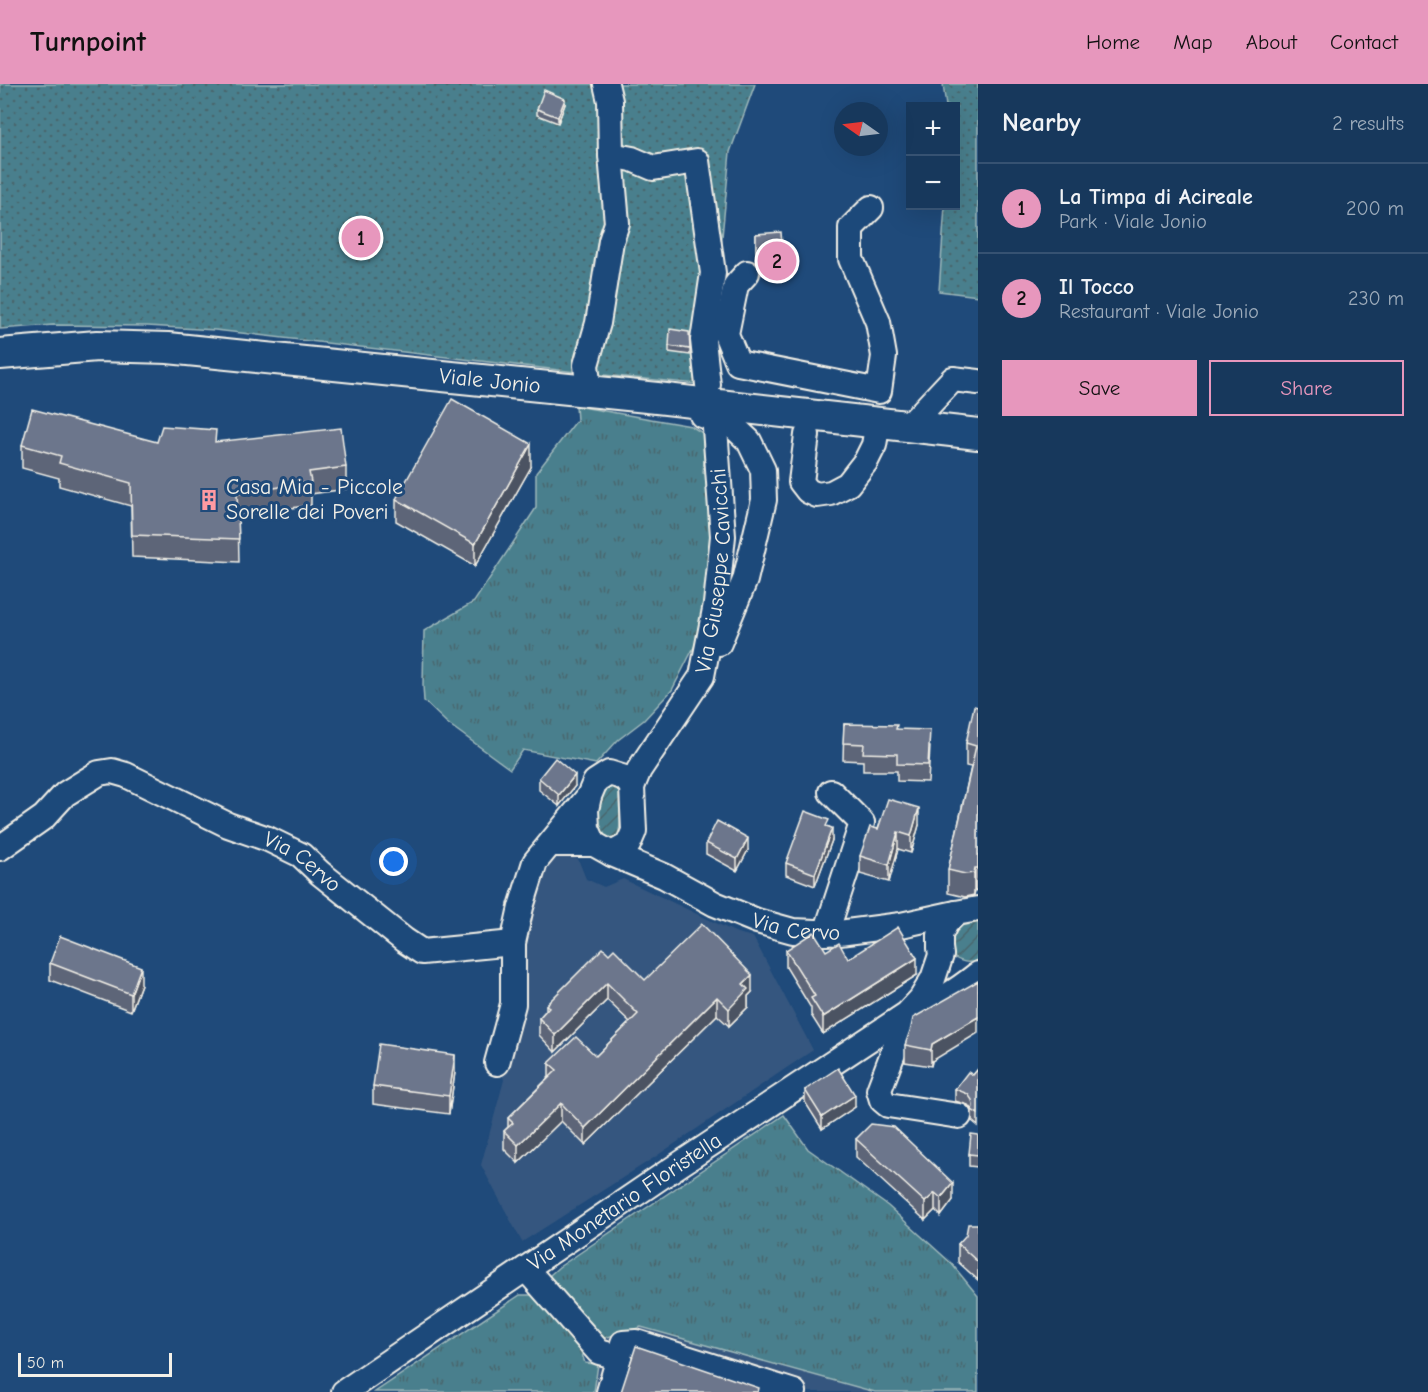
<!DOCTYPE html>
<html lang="en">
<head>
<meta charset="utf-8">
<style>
	body { margin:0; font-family:"Comic Neue",sans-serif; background:#244365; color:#f1f3f6 }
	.controls { position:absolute; right:18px; top:18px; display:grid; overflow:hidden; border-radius:0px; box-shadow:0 6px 24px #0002 }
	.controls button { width:54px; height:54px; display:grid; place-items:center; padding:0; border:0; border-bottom:2px solid #365272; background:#17385c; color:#f1f3f6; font:30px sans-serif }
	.compass { position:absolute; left:834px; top:18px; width:54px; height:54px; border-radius:50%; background:#17385c; box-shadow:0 6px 24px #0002; rotate:284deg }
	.scale { position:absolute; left:18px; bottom:15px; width:154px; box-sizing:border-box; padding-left:6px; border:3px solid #f4f1e8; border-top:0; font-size:16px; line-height:21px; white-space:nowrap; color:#f4f1e8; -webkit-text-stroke:4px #1f4a7a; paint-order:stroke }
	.you { position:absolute; left:394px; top:778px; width:21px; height:21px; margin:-15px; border:4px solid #fff; border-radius:50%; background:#1a73e8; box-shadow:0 0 0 9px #1a73e833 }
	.badge { display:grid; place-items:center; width:39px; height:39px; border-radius:50%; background:#e797bd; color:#111; font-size:20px; font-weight:700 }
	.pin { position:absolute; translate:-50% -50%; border:3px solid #fff; box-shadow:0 2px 6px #0006 }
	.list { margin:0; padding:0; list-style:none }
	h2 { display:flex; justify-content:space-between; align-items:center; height:78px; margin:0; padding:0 24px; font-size:26px }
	h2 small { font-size:20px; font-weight:400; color:#9eacbb }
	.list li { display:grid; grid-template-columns:39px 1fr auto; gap:18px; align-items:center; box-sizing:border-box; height:90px; padding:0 24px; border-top:2px solid #365272 }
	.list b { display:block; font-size:22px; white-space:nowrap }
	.list p { margin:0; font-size:20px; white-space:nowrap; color:#9eacbb }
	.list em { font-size:20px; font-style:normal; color:#9eacbb }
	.actions { display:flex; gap:12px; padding:18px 24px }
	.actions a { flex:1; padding:14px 0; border:2px solid #e797bd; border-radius:0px; text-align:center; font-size:21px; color:#e797bd }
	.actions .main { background:#e797bd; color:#111 }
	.map { position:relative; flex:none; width:978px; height:1308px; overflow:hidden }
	header { display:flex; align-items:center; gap:36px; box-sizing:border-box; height:84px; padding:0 30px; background:#e797bd; color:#111 }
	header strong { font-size:28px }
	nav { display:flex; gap:33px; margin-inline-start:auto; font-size:21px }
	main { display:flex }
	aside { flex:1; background:#17385c }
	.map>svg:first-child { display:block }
	.built { fill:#36577f }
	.grass { fill:url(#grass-tufts); stroke:#9eb8ba; stroke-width:1.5 }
	.park { fill:url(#park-dots); stroke:#9eb8ba; stroke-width:1.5 }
	.garden { fill:url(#garden-furrows); stroke:#9eb8ba; stroke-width:1.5 }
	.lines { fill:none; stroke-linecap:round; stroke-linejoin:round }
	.minor-casing { stroke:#f4f1e8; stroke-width:28 }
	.major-casing { stroke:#f4f1e8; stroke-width:34 }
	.minor { stroke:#1f4a7a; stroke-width:24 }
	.major { stroke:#1f4a7a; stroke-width:30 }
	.wall { fill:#5d6578; stroke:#f4f1e8; stroke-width:1.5 }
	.shaded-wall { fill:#4c5362; stroke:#f4f1e8; stroke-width:1.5 }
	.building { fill:#6c768c; stroke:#f4f1e8; stroke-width:1.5 }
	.labels { text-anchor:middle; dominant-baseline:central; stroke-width:6; stroke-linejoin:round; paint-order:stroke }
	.street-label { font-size:22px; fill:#f4f1e8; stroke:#1f4a7a }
	.poi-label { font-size:22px; fill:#f4f1e8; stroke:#1f4a7a; text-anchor:start }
</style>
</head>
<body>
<header>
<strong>Turnpoint</strong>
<nav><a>Home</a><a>Map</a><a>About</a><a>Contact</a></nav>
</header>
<main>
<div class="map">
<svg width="978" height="1308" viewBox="0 0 978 1308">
	<defs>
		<pattern id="grass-tufts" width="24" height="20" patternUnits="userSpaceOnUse" patternTransform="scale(1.5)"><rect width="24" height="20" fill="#497f8d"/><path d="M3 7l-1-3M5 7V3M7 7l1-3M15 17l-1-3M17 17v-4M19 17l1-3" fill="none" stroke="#49666d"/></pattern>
		<pattern id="park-dots" width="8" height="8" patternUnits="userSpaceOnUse" patternTransform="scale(1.5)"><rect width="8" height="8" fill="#497f8d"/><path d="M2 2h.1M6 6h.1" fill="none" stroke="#49666d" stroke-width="1.8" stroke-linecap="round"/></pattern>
		<pattern id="garden-furrows" width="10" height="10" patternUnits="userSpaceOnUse" patternTransform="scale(1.5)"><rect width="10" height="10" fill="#497f8d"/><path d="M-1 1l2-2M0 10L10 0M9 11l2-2" fill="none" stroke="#49666d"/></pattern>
	</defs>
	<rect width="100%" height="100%" fill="#1f4a7a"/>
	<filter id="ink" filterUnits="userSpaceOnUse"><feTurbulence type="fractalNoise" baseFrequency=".0167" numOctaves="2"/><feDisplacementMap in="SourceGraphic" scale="12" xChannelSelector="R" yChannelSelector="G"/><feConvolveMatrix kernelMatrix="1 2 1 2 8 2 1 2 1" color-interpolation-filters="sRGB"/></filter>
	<g filter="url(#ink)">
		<g class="built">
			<polygon points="563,770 578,775 586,795 604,803 623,795 737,849 753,853 813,966 655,1073 522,1158 481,1081 504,996 502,989 524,832 549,772"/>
			<polygon points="641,1243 875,1308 594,1308 601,1255"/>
		</g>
		<g class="grass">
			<polygon points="576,322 691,342 709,353 714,376 704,377 703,389 716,393 706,527 695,561 672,606 644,636 618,656 596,680 523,666 510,685 447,639 424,617 423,601 424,547 474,518 536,424 536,389 577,336"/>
			<polygon points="784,1031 808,1065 888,1122 951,1179 978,1212 978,1308 875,1308 641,1243 601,1255 552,1205 550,1191 559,1183"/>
			<polygon points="520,1211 532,1211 542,1218 579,1262 585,1279 598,1280 594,1308 375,1308"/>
		</g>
		<g class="park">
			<polygon points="0,0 755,0 730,68 708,301 593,290 215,246 147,242 53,241 0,245"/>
			<polygon points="943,0 978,0 978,212 939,207 945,122 956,122 956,22 946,22"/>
		</g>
		<g class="garden">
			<path d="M610,700L617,702L620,707C617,722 626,748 612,757L605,754L597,742L598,714Z"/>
			<path d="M978,833V876C968,881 959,877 950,871L953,843Z"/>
		</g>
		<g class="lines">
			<defs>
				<g id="minor">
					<polyline points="611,71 632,75 653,84 697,77 713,189 703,256 708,301"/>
					<polyline points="747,189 736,201 726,250 738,279 879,307 884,272 878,238 851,175 851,144 871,124"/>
					<polyline points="589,307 586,281 598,239 611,157 617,139 611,71 610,17 606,0"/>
					<polyline points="702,331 733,342 749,357 763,386 764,416 745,496 719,559"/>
					<polyline points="909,342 953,295 978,298"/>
					<polyline points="807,351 801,398 808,407 817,411 831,409 848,400 866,377 874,361 878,338"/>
					<path id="s1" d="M632,703L639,686L702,592L716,520L723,452L715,344"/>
					<polyline points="551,760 594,760 612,770 628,761 634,747 632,703 625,694 609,689 595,698 589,712 586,726 587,744 594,760"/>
					<path id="s2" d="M0,764L44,733L65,710L99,689L112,687L126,691L228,741L268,755L301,771L320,789L404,856L422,868L513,859L521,823L535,778L589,712"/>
					<path id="s3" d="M612,770L664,792L715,820L757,837L793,847L839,849L901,841L956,829"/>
					<polyline points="826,849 862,739 831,708"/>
					<path d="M912,928C936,921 958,906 978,890"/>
					<polyline points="900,935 898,956 879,1006 882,1016 888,1021 959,1032"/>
					<polyline points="497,979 513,920 513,859"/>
					<polyline points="526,1185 599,1268 618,1273"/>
					<path id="s4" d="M344,1308L668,1088L907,930L921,915L933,895L941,871L940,864V851L946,839L956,829L978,825"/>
					<polyline points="609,1308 623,1259 636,1258 794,1308"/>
				</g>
				<g id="major">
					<path id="s5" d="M0,270L97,262L168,264L657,314L978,350"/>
				</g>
			</defs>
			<use href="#minor" class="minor-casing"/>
			<use href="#major" class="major-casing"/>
			<use href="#minor" class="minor"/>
			<use href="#major" class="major"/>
		</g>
		<g class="wall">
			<polygon points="565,20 558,39 537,31 537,25"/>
			<polygon points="756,150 782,161 788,176 788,188 761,190 760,184 756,178"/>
			<polygon points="669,262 690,265 690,271 669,268"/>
			<polygon points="157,358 216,358 346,383 346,405 311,410 311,421 238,432 239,478 132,473 131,422 59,402 59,394 22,384 22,361"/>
			<polygon points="531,383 475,482 396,437 396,415"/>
			<polygon points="978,623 978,807 975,806 974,811 965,813 948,809 948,786 971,683 966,682 966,659"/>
			<polygon points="844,640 897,645 930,663 928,698 897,697 897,687 863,687 863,677 843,676"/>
			<polygon points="539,694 575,702 559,722 539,706"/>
			<polygon points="919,741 911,769 898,765 889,798 860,790 860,772 878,745"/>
			<polygon points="829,743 832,756 815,802 786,791 786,779"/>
			<polygon points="706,759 748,766 737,787 706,770"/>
			<polygon points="786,866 826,867 848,875 917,891 823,950 811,931 811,924 786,883"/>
			<polygon points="609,870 645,896 752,908 748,912 748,923 729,942 717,931 585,1061 561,1037 518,1079 504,1065 504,1047 508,1043 508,1034 549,993 549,979 596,972 630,938 607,916 555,968 539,951 539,934 546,926 546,921"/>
			<polygon points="50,879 141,900 131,927 50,896"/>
			<polygon points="978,897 932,977 931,982 905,978 905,961"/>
			<polygon points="978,985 978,1042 972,1037 972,1026 968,1021 955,1017 955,1005 973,991"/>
			<polygon points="455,988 449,1030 373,1020 373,1002"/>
			<polygon points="805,1006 855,1023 822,1045 805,1018"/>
			<polygon points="978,1051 978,1083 969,1082 969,1070"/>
			<polygon points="856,1055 953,1116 941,1132 935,1126 925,1136 856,1073"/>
			<polygon points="978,1140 978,1196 958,1178 958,1160"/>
		</g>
		<g class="shaded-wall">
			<polygon points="565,15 565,20 558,39 558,33"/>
			<polygon points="531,360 531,383 475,482 475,460"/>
			<polygon points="575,691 575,702 559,722 559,711"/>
			<polygon points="919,724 919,741 911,769 911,752"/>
			<polygon points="832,744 832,756 815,802 815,790"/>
			<polygon points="898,748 898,765 889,798 889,781"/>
			<polygon points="748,754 748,766 737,787 737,775"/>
			<polygon points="975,784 975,806 974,811 974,789"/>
			<polygon points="917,874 917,891 823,950 823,933"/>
			<polygon points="141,883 141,900 131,927 131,910"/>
			<polygon points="752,891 752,908 748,912 748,923 729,942 729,925 743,900"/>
			<polygon points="607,899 607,916 555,968 555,951"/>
			<polygon points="717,913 717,931 585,1061 585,1044"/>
			<polygon points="978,933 978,949 932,977 931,982 931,966 932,960"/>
			<polygon points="455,971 455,988 449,1030 449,1012"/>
			<polygon points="855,1011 855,1023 822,1045 822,1033"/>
			<polygon points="561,1019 561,1037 518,1079 518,1061"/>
			<polygon points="953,1099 953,1116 941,1132 941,1114"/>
			<polygon points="935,1109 935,1126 925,1136 925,1118"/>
		</g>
		<g class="building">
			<polygon points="544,6 565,15 558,33 537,25"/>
			<polygon points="781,148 782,161 787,161 788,176 761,178 760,172 756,166 756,150"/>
			<polygon points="670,245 689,248 690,265 669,262"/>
			<polygon points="452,315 531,360 475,460 396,415"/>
			<polygon points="32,325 157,358 162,342 216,346 215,358 341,344 346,383 309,388 311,398 237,410 239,455 132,451 131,399 59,379 61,372 22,361"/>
			<polygon points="974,622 978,623 978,784 975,784 974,789 965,790 948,786 976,662 966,659"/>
			<polygon points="844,640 897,641 896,645 930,646 928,681 897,680 897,670 863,669 864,660 843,659"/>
			<polygon points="555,674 575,691 559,711 539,694"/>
			<polygon points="888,715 919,724 911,752 898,748 889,781 860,772 870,743 878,745"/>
			<polygon points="805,727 829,736 826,742 832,744 815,790 786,779"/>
			<polygon points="717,737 748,754 737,775 706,759"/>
			<polygon points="702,840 752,891 743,900 748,905 729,925 717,913 585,1044 561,1019 518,1061 504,1047 513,1039 508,1034 557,986 549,979 576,953 596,972 638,930 607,899 555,951 539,934 549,923 546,921 603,864 609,870 614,865 645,896"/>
			<polygon points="898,843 917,874 823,933 811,914 815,912 786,866 814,848 826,867 839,859 848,875"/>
			<polygon points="60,852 141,883 131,910 50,879"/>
			<polygon points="978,897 978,933 932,960 931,966 905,961 911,944 913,934"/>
			<polygon points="379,960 455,971 449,1012 373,1002"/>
			<polygon points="838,984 855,1011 822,1033 805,1006"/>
			<polygon points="978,985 978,1030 972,1026 973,1022 972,1016 968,1010 955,1005 968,988 973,991"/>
			<polygon points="871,1040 894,1043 953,1099 941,1114 935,1109 925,1118 856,1055"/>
			<polygon points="971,1050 978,1051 978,1071 969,1070"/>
			<polygon points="968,1140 978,1140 978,1178 958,1160 966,1151"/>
			<polygon points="636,1262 759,1304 758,1308 621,1308"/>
		</g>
	</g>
	<defs>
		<symbol id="building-bare" viewBox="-9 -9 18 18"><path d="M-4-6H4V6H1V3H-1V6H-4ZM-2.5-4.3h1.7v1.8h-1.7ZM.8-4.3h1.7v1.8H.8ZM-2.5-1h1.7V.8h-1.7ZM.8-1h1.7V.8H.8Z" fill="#ff9aa2" stroke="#1f4a7a" stroke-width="2.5" paint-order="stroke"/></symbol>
	</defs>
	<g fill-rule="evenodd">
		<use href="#building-bare" x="194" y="401" width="30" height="30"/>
	</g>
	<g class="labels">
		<g class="street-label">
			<text stroke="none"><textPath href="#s5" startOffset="492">Viale Jonio</textPath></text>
			<text stroke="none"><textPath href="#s1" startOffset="238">Via Giuseppe Cavicchi</textPath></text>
			<text stroke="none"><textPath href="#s2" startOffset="350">Via Cervo</textPath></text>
			<text stroke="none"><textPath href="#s3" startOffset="200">Via Cervo</textPath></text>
			<text stroke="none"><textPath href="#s4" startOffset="339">Via Monetario Floristella</textPath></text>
		</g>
		<g class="poi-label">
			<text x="226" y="403">Casa Mia - Piccole<tspan x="226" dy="25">Sorelle dei Poveri</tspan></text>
		</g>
	</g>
</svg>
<div class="controls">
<button>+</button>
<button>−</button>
</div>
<svg class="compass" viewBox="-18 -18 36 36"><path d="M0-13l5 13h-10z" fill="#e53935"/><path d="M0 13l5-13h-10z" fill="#9eacbb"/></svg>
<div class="scale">50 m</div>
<div class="you"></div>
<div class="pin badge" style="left:361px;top:154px">1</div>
<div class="pin badge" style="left:777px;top:177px">2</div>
</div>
<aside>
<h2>Nearby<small>2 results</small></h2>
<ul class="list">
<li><span class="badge">1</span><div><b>La Timpa di Acireale</b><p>Park · Viale Jonio</p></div><em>200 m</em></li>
<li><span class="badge">2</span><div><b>Il Tocco</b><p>Restaurant · Viale Jonio</p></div><em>230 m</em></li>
</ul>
<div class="actions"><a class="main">Save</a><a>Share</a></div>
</aside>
</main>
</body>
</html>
